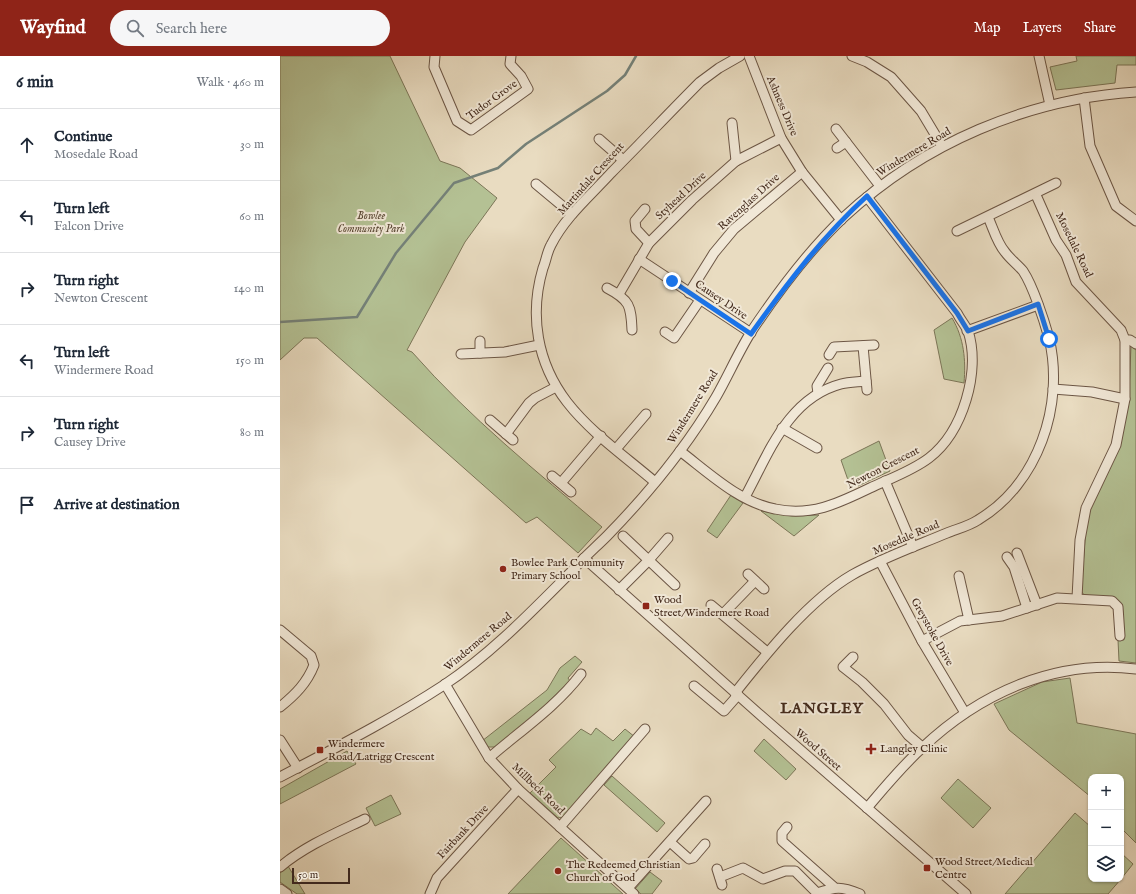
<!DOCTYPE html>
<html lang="en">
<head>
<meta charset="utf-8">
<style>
	body { margin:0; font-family:"IM FELL English",serif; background:#f6f6f7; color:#1f2937 }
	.controls { position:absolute; right:12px; bottom:12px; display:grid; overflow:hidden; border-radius:8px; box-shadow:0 1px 3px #0004 }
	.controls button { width:36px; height:36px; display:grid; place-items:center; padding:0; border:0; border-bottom:1px solid #e0e1e3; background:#fff; color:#1f2937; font:20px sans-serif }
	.scale { position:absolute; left:12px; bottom:10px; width:58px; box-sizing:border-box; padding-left:4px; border:2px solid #432a1c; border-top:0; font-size:11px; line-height:14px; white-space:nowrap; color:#432a1c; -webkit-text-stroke:3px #f1e8d7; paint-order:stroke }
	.stop { position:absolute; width:12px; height:12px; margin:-9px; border:3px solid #1a73e8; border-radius:50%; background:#fff }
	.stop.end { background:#1a73e8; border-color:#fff; box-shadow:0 1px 4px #0008 }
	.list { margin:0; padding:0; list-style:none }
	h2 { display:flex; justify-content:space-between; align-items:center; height:52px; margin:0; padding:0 16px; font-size:17px }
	h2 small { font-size:13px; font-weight:400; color:#747a83 }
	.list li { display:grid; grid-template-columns:26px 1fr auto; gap:12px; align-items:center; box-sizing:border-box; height:72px; padding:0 16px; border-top:1px solid #e0e1e3 }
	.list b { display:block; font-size:15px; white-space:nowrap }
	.list p { margin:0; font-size:13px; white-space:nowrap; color:#747a83 }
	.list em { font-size:13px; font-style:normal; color:#747a83 }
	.icon { flex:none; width:22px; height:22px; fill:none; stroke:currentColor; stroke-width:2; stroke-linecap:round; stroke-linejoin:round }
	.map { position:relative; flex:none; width:856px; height:838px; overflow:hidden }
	header { display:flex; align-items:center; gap:24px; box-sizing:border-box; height:56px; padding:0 20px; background:#8f2418; color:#fff }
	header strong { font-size:19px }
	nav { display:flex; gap:22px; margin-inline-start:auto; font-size:14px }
	.search { width:280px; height:36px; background:#f6f6f7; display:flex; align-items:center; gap:10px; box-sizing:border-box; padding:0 14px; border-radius:22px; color:#747a83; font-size:15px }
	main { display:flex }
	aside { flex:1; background:#fff }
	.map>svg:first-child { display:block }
	.green { fill:#b4c194; stroke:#7c7658 }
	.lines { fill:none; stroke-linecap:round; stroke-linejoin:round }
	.stream { stroke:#758178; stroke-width:2.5 }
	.street-casing { stroke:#6c5645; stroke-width:11 }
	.street { stroke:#f1e8d7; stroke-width:9 }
	.route { stroke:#1a73e8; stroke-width:5 }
	.poi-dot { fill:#8f2418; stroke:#f1e8d7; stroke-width:1.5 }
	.labels { text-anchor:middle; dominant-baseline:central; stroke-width:4; stroke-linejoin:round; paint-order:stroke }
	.street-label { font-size:11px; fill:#432a1c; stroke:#f1e8d7 }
	.park-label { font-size:11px; font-style:italic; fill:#5a4834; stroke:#f1e8d7 }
	.poi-label { font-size:11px; fill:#432a1c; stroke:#f1e8d7; text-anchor:start }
	.district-label { font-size:15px; font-weight:bold; letter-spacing:1px; fill:#432a1c; stroke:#f1e8d7 }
</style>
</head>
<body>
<header>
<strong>Wayfind</strong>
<div class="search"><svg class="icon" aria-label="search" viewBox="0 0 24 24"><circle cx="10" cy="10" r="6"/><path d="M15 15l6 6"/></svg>Search here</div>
<nav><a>Map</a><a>Layers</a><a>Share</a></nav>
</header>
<main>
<aside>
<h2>6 min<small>Walk · 460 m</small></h2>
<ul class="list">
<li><svg class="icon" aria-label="ahead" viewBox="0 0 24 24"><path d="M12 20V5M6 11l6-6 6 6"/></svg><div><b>Continue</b><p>Mosedale Road</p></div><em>30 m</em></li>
<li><svg class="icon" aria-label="left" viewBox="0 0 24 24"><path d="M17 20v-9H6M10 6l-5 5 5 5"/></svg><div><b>Turn left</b><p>Falcon Drive</p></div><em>60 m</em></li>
<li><svg class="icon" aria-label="right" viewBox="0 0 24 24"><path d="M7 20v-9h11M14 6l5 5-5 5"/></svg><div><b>Turn right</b><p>Newton Crescent</p></div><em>140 m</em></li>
<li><svg class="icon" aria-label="left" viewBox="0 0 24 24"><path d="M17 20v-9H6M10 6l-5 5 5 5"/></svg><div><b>Turn left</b><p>Windermere Road</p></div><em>150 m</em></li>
<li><svg class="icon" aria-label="right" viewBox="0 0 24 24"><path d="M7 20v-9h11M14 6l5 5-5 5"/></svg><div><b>Turn right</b><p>Causey Drive</p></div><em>80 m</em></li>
<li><svg class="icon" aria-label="arrive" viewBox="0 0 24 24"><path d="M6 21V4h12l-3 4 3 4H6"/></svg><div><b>Arrive at destination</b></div></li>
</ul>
</aside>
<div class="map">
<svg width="856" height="838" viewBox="0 0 856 838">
	<rect width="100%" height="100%" fill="#e9dcc1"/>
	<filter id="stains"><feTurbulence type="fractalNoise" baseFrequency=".005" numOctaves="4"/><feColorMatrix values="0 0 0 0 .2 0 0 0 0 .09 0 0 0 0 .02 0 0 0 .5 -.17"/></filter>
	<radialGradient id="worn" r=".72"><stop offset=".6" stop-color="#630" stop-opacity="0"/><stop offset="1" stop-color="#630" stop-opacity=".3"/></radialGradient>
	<g class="green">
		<path d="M0,0H110L160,105L180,112L217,142L185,186L127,294L132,296C190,362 256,415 322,471L298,497L257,461L246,467L37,282H24L0,304Z"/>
		<polygon points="796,0 856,0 856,9 837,9 835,27 776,34 770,11 797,5"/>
		<path d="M672,262C684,282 686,304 684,327L664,323L654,274Z"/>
		<path d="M851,290L856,294V607L839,605L838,584H844C842,543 849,540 805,540L801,535L806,471L810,453L849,337Z"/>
		<polygon points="599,385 610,415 578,430 574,421 568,424 561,404"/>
		<polygon points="451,439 463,447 437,482 427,475"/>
		<polygon points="481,455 512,460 539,459 514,480"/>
		<polygon points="295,600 302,606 288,622 290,625 258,656 215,691 208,691 202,685 267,634 280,612"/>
		<polygon points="790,622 797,667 856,678 856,787 841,772 841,721 811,721 811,741 729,674 714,648 762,626"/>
		<polygon points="316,672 333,685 345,673 355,681 287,760 278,762 250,737 276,711 269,704 301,673 311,679"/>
		<polygon points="484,683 516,713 506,724 474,695"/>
		<polygon points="67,695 76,708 0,748 0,733"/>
		<polygon points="332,720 385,767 377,776 324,729"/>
		<polygon points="678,723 711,752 693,772 661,742"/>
		<polygon points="111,739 121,758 95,770 86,752"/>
		<polygon points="795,757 811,771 811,823 841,823 828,838 725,838"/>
		<polygon points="281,782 343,838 228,838"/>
		<polygon points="841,797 853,808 841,823"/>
		<polygon points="8,810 25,838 17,838 0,826 0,817"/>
		<polygon points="370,816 382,825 372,838 361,838 355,833"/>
	</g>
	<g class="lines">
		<polyline class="stream" points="0,266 77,261 116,197 174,127 218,112 246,88 327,35 345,19 356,0"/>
		<defs>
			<g id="street">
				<polyline points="155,0 154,11 177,65 191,74 248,33 241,20 230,8 231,0"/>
				<polyline points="469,0 501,82 522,116 561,164"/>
				<polyline points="572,0 587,6 611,21 641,55 662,90"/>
				<polyline points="759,0 770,49"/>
				<polyline points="804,42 810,90 836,150 856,165"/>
				<polyline points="452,67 456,105"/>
				<polyline points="556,73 600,130"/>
				<polyline points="319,83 343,104"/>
				<polyline points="557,92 566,86"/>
				<polyline points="256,128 292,158"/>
				<polyline points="756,139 776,184 786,199 796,226 841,274 845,284 845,343 836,389 806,452 800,484 797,542"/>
				<polyline points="365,153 355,165 356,173 369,187"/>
				<polyline points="677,175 776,127"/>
				<polyline points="359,203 471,277"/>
				<path d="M327,232C350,244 351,250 352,274"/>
				<polyline points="409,237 434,197 454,173 522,116"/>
				<polyline points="339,238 369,187 412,144 456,105 501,82"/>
				<polyline points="687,275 758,249"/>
				<polyline points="385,276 394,282 420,244"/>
				<polyline points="845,284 850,284 856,288"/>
				<polyline points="200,285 200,297"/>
				<polyline points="583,290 587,334"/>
				<polyline points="181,298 225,296 259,289"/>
				<polyline points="549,299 554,291 594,289"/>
				<polyline points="773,333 812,336 845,343"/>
				<polyline points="538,337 537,330 548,312"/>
				<polyline points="210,364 233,384"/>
				<polyline points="502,372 537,392"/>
				<polyline points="226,378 249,347 255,342 276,331"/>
				<polyline points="336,393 366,358"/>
				<path d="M400,395C429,417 459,446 495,453C531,461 559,447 590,432C609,423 632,415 649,402C683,376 701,315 688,275C685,269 680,263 677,257L587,141"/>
				<polyline points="272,420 291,436"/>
				<polyline points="605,425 633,491"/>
				<path d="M375,426C346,401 311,377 287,346C257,307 249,259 263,212C266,205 267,196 271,189C285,161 310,140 331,117C361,87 390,56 420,26L439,12L460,0"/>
				<polyline points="281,427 321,380"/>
				<path d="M465,441C489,397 508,342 561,328C569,326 578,326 586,325"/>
				<polyline points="343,480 395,529"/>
				<polyline points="737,497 757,549"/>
				<polyline points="727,501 734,511 747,552"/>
				<polyline points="304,502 478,657 686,838"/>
				<polyline points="600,505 642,585 685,657"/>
				<polyline points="468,518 484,533"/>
				<polyline points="679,520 689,564"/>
				<polyline points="339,534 368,505 388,482"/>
				<polyline points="431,549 487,596"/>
				<polyline points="443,558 475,525"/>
				<path d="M0,574L31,600L34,609C27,627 15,639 0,651"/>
				<polyline points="642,585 680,565 722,560 777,542 832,545 838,551 840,580"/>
				<polyline points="573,601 563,611 582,626 604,648 628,679 642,691"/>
				<polyline points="165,628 209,702 238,733 354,838"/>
				<polyline points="414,630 444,655 458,639"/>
				<path d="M455,637C486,598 529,544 572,519C602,502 636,490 667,477C677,473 689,470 698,464C758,428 785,349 769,282C764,264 753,230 743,215C737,208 730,203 725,196C717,187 713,172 708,161"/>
				<polyline points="0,684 18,712"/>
				<path d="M209,702C240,675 276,651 301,618"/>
				<path d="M0,721C55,692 112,663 164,629C211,598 251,556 291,516C302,503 315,492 327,480C368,438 406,392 436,341C448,320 458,297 471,276C497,237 530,193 564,161C644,87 747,43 856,36"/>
				<path d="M587,752C604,732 622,710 642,692C700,637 775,603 856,613"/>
				<polyline points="280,771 365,673"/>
				<polyline points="507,771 502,777 502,785 554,831"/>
				<polyline points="390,786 409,803 413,802 425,788"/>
				<path d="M0,811C25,790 56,777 85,763"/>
				<polyline points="437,813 442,829"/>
				<path d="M440,821L463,812L483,823L505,815H515L537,837C556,831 561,830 580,838"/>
				<polyline points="348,832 426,745"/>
				<polyline points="0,833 7,838"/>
				<polyline points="150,838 157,822 238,733"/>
			</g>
		</defs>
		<use href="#street" class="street-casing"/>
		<use href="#street" class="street"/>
	</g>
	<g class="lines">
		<path class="route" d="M392,225L471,278C506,229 542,181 587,140L677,257L688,275L758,248L769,283"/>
	</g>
	<g class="poi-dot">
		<circle cx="223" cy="513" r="4"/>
		<rect x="362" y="546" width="8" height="8" rx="2"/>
		<path d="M589 687h4v4h4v4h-4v4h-4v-4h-4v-4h4z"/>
		<rect x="36" y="690" width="8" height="8" rx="2"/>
		<rect x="643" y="808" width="8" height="8" rx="2"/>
		<circle cx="278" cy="815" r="4"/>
	</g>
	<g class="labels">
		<g class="street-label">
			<text transform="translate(212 44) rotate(-36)">Tudor Grove</text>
			<text transform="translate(502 50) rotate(67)">Ashness Drive</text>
			<text transform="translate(634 96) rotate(-31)">Windermere Road</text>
			<text transform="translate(311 123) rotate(-48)">Martindale Crescent</text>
			<text transform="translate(401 140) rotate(-43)">Styhead Drive</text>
			<text transform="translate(469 146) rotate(-42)">Ravenglass Drive</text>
			<text transform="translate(794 189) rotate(64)">Mosedale Road</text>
			<text transform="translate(441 244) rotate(34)">Causey Drive</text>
			<text transform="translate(413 351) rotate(-58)">Windermere Road</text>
			<text transform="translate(603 412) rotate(-27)">Newton Crescent</text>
			<text transform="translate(626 482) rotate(-23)">Mosedale Road</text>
			<text transform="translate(652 576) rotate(61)">Greystoke Drive</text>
			<text transform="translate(198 586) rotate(-40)">Windermere Road</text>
			<text transform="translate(538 694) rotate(41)">Wood Street</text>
			<text transform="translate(258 733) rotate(44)">Millbeck Road</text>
			<text transform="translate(183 776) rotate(-47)">Fairbank Drive</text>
		</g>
		<g class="park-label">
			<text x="91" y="160">Bowlee<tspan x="91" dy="13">Community Park</tspan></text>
		</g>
		<g class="poi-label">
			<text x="231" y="507">Bowlee Park Community<tspan x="231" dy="13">Primary School</tspan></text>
			<text x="374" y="544">Wood<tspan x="374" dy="13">Street/Windermere Road</tspan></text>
			<text x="48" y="688">Windermere<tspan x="48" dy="13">Road/Latrigg Crescent</tspan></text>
			<text x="600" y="693">Langley Clinic</text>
			<text x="655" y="806">Wood Street/Medical<tspan x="655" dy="13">Centre</tspan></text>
			<text x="286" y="809">The Redeemed Christian<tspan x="286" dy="13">Church of God</tspan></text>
		</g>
		<g class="district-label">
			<text x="542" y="652">LANGLEY</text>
		</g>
	</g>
	<rect width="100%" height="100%" filter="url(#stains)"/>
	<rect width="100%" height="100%" fill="url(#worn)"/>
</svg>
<div class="controls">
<button>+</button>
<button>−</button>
<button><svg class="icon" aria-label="layers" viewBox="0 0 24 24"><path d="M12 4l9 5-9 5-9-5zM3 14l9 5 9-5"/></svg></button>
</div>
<div class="scale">50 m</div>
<div class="stop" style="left:769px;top:283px"></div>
<div class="stop end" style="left:392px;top:225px"></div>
</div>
</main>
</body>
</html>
